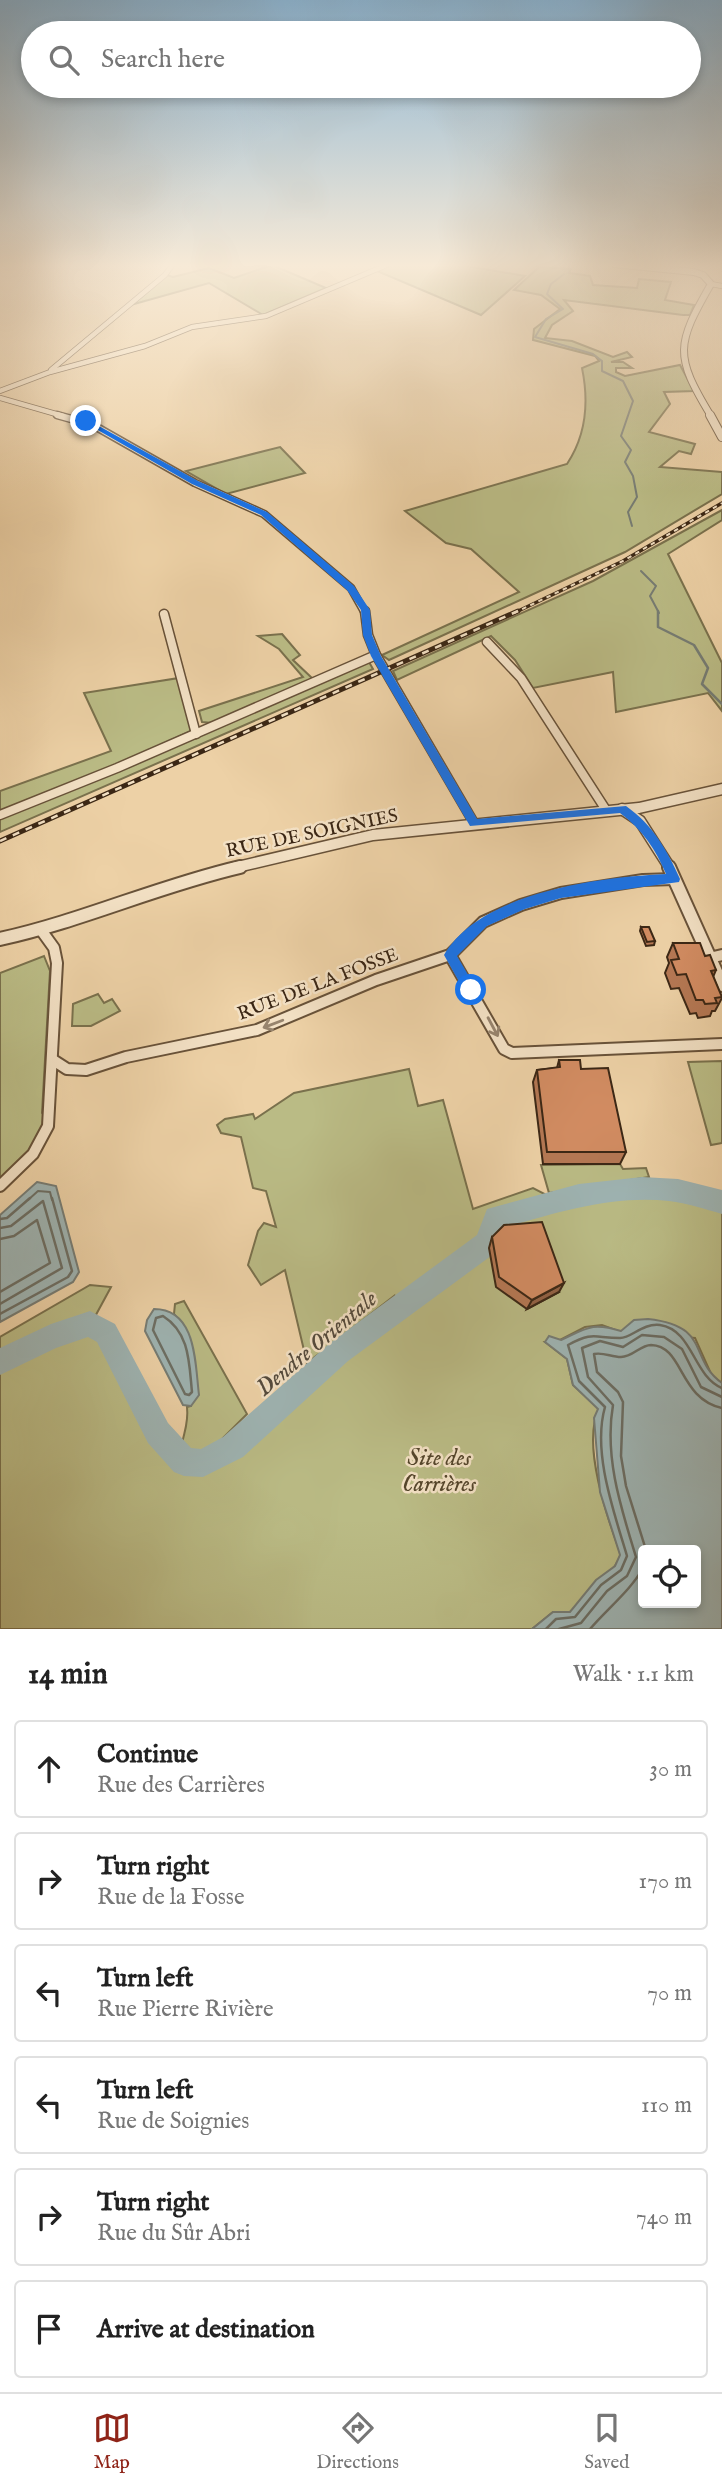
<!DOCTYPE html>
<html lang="en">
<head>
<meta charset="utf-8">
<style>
	body { margin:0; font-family:"IM FELL English",serif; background:#f6f6f6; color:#222 }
	.controls { position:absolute; right:21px; bottom:21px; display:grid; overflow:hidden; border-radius:7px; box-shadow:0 4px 10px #0003 }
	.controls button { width:63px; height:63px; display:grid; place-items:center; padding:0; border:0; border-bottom:2px solid #e0e0e0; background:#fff; color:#222; font:35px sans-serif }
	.stop { position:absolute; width:21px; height:21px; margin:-16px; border:5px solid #1a73e8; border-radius:50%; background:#fff }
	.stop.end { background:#1a73e8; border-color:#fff; box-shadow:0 2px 7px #0008 }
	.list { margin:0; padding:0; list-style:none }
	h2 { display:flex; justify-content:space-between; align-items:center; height:91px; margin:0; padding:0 28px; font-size:30px }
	h2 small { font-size:23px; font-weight:400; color:#767676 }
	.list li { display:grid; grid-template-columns:46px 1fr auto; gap:21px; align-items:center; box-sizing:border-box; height:98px; margin:0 14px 14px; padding:0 14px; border:2px solid #e0e0e0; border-radius:7px }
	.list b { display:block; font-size:26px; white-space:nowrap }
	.list p { margin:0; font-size:23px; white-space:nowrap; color:#767676 }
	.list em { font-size:23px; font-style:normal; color:#767676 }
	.icon { flex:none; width:38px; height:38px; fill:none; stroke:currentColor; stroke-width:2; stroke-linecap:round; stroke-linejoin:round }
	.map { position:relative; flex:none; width:722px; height:1629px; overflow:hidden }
	.search { position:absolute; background:#fff; box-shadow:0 4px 10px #0003; left:21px; right:21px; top:21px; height:77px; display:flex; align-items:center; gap:18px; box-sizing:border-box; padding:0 24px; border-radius:38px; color:#767676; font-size:26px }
	.sheet { height:763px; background:#fff }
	nav { display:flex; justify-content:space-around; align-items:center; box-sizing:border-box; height:98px; border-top:2px solid #e0e0e0; background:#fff; font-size:19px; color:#767676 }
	nav a { display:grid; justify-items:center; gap:4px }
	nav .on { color:#8f2418 }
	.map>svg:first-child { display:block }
	.green { fill:#babb85; stroke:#7a714d; stroke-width:2 }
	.water { fill:#9eb4b3; stroke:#767c74; stroke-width:2; fill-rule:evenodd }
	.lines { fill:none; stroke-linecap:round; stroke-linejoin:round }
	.shore-far1 { stroke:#6c6e64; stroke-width:2 }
	.shore { stroke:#6c6e64; stroke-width:2.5 }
	.stream-far1 { stroke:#767c74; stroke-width:2 }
	.stream { stroke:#767c74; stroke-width:2.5 }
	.river { fill:#9eb4b3; fill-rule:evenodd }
	.minor-far3-casing { stroke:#685239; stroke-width:6 }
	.minor-far2-casing { stroke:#685239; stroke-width:9 }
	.minor-far1-casing { stroke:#685239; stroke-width:11 }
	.minor-casing { stroke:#685239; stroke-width:14 }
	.tertiary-far3-casing { stroke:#685239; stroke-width:8 }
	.tertiary-far2-casing { stroke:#685239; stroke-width:10 }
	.tertiary-far1-casing { stroke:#685239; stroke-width:13 }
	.tertiary-casing { stroke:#685239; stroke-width:16 }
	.minor-far3 { stroke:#f3e1c5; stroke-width:4.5 }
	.minor-far2 { stroke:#f3e1c5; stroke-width:6 }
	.minor-far1 { stroke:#f3e1c5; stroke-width:8 }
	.minor { stroke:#f3e1c5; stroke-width:10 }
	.tertiary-far3 { stroke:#f3e1c5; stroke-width:6 }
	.tertiary-far2 { stroke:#f3e1c5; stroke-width:8 }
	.tertiary-far1 { stroke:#f3e1c5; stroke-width:10 }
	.tertiary { stroke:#f3e1c5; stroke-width:12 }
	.rail-far1-casing { stroke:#3b2715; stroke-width:3.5 }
	.rail-casing { stroke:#3b2715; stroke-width:5 }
	.rail-far1 { stroke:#f3e1c5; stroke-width:2; stroke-dasharray:4.5; stroke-linecap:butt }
	.rail { stroke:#f3e1c5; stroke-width:2.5; stroke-dasharray:7; stroke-linecap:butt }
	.wall { fill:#b57854; stroke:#3b2715; stroke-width:2 }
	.shaded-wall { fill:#936245; stroke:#3b2715; stroke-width:2 }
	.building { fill:#d28c62; stroke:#3b2715; stroke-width:2 }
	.oneway { stroke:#97846d }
	.route { fill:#1a73e8 }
	.labels { text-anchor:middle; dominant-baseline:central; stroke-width:5; stroke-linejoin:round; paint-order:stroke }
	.street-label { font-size:19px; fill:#3b2715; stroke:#f3e1c5 }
	.near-park-label { font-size:23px; font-style:italic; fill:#54452b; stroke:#f3e1c5 }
	.near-water-label { font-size:24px; font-style:italic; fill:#544a3c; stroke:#f3e1c5 }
</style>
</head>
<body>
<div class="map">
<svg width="722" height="1629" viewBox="0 0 722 1629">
	<rect width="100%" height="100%" fill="#edd1a6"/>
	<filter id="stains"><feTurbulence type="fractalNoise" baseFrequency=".00286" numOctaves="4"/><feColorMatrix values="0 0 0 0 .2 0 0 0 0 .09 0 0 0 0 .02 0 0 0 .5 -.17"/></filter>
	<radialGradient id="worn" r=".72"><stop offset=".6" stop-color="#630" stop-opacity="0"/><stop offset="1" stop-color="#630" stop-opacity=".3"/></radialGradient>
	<g class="green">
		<polygon points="392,264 455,264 525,276 481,315 377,271"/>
		<polygon points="272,265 326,288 263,315 209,283 127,306 167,275 173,277 209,268 234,278"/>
		<path d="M539,267L571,269L569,273L590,276L593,285L637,288L639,279L671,282L665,300L694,305L690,315H683L564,300L573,311L552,325L545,338L572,341L613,357L627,352L632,357L611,362H623L632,368H616V372L625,376L680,365L694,391L664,392L670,404L649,432L695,444L691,454L679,451L660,467L722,472V494L625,552L389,660L382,655L519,592L471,549L446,543L405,511L567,464C587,434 589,402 582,368L599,361L595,356L533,340L534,329L560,309L541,295L514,290Z"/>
		<polygon points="280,447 305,473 226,494 186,471"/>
		<polygon points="722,510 722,520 668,554 722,663 722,711 708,693 616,712 613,672 533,688 515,660 491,636 397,680 393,671 593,581"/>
		<polygon points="282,634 300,655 293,660 313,679 213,723 202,722 199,711 303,677 279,649 258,636"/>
		<polygon points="369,662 373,669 0,832 0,818"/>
		<polygon points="179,678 191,731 119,764 0,812 0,791 111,751 84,693"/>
		<polygon points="44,956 50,971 42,1113 48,1120 46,1132 0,1186 0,973"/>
		<polygon points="98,994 104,1003 112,999 120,1011 91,1026 72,1026 73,1004"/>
		<polygon points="722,1061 722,1143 711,1145 688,1062"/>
		<path d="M409,1069L418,1106L443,1100L473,1209L533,1188L560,1202L615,1192L664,1189L722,1202V1383L712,1376L695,1338L621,1332L602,1325L585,1327L560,1340L545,1342L567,1359L573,1385L599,1409C581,1444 608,1520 621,1555L615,1566L570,1612H553L532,1629H0V1337L90,1285L111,1287L91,1324L106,1333L158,1433L184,1462L203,1463L233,1447L339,1352L392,1312L394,1296L307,1363L285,1270L261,1285L248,1265L258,1231L264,1223L276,1227L266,1191L253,1188L241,1137L221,1133L217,1125L225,1119L253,1114L255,1119L294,1093Z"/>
		<polygon points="620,1164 623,1169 646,1168 649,1177 549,1193 541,1165"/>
		<path d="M184,1301L247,1414L221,1440L198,1457L181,1450C183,1433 189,1425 187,1407L191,1406C192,1372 199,1340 174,1314L175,1304Z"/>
	</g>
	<g class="water">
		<polygon points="37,1182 56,1186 79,1272 73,1282 0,1322 0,1215"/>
		<path d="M154,1309C197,1309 195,1364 199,1395L191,1406L183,1405L145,1331L147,1320Z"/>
		<path d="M648,1319C712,1326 688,1359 722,1383V1629H532L553,1612H570L596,1580L615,1566L620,1555L600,1492L594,1418L598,1409L573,1385L567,1359L545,1342L549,1336L561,1340C587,1328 592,1322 621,1331L634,1320ZM696,1550V1603H643V1550Z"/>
	</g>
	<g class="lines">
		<polyline class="shore-far1" points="28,1200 38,1191 50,1192 52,1200"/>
		<g class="shore">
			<polyline points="0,1219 7,1218 30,1198"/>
			<polyline points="0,1228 11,1226 43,1201 62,1268 0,1304"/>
			<polyline points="0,1239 14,1236 37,1220 50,1263 0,1292"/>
			<polyline points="0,1314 68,1277 72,1271 52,1198"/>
			<path d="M163,1316C190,1333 189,1363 192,1392L189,1395L185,1394L153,1330L156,1318Z"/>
			<path d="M646,1550L626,1486L621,1456L623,1402L618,1392L597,1372L594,1354C604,1352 611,1357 621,1357C633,1357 640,1345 651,1345C684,1346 678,1398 722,1408"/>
			<path d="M546,1629L556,1619L575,1617L601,1585L621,1570L627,1556C614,1512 592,1452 605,1407L579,1381L568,1345C594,1331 594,1338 620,1338C632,1338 642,1323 660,1325C693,1330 693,1376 722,1388"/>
			<path d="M559,1629L581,1623L607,1591L627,1576L636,1557C621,1508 604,1457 613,1405L588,1377L582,1348L600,1341L623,1347L642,1335L664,1337L682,1349L701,1387L722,1397"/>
			<path d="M590,1629C607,1609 631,1590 643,1568"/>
		</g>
		<g class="stream-far1">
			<polyline points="564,274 551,284 547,294 563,309 546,319 535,337 593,354 602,361 602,371 623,381 633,401 621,436 631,450 625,462 633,476 637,497 628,512 632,526"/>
			<polyline points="641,571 656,586 650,596 659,613"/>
		</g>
		<polyline class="stream" points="658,611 658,627 694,645 708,668 702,684 722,704"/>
		<path class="river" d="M642,1177L678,1179L722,1190V1214C705,1209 687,1203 669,1201C614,1195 557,1212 504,1228L495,1253L348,1361L243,1457L203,1477L184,1476L174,1472L148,1443L97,1342L88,1337L56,1348L0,1375V1348L51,1324L90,1311L115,1324L168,1423L191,1448L201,1449L223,1437L330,1343L477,1235L487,1209L579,1184Z"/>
		<defs>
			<g id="minor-far3">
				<polyline points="711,284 722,286"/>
				<polyline points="51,370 165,275 173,264"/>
				<polyline points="0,391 50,372 145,346 192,327 266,316 389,264"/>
				<polyline points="0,398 63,416"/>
			</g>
			<polyline id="minor-far2" points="57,415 93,425 195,483 264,514 351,588 365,613"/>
			<g id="minor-far1">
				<polyline points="365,611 368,635 376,655 474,823"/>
				<polyline points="164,614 196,734"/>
				<polyline points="487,642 521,678 606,810"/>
				<polyline points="0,815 117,768 376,655"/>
			</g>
			<g id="minor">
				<polyline points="450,955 504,1049 512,1053 722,1044"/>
				<polyline points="709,958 722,955"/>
				<polyline points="53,1060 67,1069 86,1070 126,1057 257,1030 376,980 450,955 483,922 521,905 561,893 643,880 674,879"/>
				<polyline points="0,1186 33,1154 48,1126 57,963 54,948 41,930"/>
			</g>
			<path id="tertiary-far3" d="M614,264L694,272L703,275L711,284C676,345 674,355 711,416"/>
			<polyline id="tertiary-far2" points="710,415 722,437"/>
			<g id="tertiary-far1">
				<polyline points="622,809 640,821 670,868"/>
				<polyline points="233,868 373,835 639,808 722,789"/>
			</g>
			<g id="tertiary">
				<polyline points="669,867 722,985"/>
				<path d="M0,939C82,921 158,886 240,867"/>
			</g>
		</defs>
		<use href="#minor-far3" class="minor-far3-casing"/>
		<use href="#minor-far2" class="minor-far2-casing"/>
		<use href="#minor-far1" class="minor-far1-casing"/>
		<use href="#minor" class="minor-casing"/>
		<use href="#tertiary-far3" class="tertiary-far3-casing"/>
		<use href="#tertiary-far2" class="tertiary-far2-casing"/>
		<use href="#tertiary-far1" class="tertiary-far1-casing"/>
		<use href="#tertiary" class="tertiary-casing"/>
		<use href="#minor-far3" class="minor-far3"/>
		<use href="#minor-far2" class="minor-far2"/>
		<use href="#minor-far1" class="minor-far1"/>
		<use href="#minor" class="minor"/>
		<use href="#tertiary-far3" class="tertiary-far3"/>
		<use href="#tertiary-far2" class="tertiary-far2"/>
		<use href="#tertiary-far1" class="tertiary-far1"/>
		<use href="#tertiary" class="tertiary"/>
		<defs>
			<polyline id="rail-far1" points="514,613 623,561 722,503"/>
			<polyline id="rail" points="0,841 518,611"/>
		</defs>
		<use href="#rail-far1" class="rail-far1-casing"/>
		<use href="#rail" class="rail-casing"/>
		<use href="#rail-far1" class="rail-far1"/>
		<use href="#rail" class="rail"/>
	</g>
	<g class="wall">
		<polygon points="641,927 655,941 654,945 646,946 640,931"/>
		<polygon points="673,943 705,956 716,970 713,977 722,998 715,1011 712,1011 710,1016 698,1018 696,1013 690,1014 679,988 671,989 665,973 669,963 667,957"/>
		<polygon points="559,1060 581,1069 626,1152 620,1164 543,1164 533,1082 537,1070 557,1068"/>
		<polygon points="492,1237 559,1292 527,1309 496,1287 489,1248"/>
	</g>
	<polygon class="shaded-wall" points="564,1283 559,1292 527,1309 532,1300"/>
	<g class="building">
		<polygon points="641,927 649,927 655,941 647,942"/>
		<polygon points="673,943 700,943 705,956 710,955 716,970 711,971 722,997 715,998 717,1003 705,1004 703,1000 696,1000 686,974 677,975 671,960 679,959"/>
		<polygon points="559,1060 580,1060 581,1069 608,1068 626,1152 547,1152 537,1070 560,1067"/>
		<polygon points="542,1222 564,1283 532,1300 499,1277 492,1237 504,1225"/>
	</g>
	<defs><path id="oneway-shaft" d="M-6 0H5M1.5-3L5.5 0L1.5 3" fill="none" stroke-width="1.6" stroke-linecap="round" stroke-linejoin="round" transform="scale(1.75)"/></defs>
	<g class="oneway">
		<use href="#oneway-shaft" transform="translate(273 1024) rotate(159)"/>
		<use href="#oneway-shaft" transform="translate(493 1027) rotate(62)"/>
	</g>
	<linearGradient id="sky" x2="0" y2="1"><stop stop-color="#8ab4d3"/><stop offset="0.54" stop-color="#f7ead7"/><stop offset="1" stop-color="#f7ead7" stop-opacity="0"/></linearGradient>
	<rect width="722" height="492" fill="url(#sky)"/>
	<path class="route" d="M88,420L198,481L267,512L354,586L370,610L372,635L381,656L477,819L626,806C653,825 667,850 680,879L679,882L561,898L525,909L487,926L457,956L477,990L471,996L466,994L444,955C480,892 601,877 666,874C656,850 642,829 620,813L470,826L371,656L363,635L361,610L347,590L261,515L192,484L82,421Z"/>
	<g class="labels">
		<g class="street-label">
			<text transform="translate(312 834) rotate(-12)">RUE DE SOIGNIES</text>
			<text transform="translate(318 985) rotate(-21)">RUE DE LA FOSSE</text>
		</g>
		<g class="near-park-label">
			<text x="439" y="1458">Site des<tspan x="439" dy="26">Carrières</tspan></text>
		</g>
		<g class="near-water-label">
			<text transform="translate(317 1344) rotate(-40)">Dendre Orientale</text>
		</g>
	</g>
	<rect width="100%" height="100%" filter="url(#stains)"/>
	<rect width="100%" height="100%" fill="url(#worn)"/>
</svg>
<div class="controls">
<button><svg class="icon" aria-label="locate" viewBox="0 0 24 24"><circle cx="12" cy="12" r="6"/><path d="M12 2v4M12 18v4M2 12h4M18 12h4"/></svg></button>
</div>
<div class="stop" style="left:471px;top:990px"></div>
<div class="stop end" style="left:86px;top:421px"></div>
<div class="search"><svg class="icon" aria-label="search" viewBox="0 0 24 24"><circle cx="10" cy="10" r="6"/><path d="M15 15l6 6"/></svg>Search here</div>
</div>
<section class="sheet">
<h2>14 min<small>Walk · 1.1 km</small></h2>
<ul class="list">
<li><svg class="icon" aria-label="ahead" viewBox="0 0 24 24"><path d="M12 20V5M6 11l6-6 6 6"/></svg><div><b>Continue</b><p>Rue des Carrières</p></div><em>30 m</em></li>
<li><svg class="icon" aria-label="right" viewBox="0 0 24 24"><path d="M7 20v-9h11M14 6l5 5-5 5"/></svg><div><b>Turn right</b><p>Rue de la Fosse</p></div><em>170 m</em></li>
<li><svg class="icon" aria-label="left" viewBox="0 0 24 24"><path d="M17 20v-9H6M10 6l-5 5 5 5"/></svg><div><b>Turn left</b><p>Rue Pierre Rivière</p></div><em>70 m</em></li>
<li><svg class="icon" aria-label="left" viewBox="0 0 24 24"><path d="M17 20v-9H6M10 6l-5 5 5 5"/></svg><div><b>Turn left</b><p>Rue de Soignies</p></div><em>110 m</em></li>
<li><svg class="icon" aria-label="right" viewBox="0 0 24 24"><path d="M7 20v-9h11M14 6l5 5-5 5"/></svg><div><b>Turn right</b><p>Rue du Sûr Abri</p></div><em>740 m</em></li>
<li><svg class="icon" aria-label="arrive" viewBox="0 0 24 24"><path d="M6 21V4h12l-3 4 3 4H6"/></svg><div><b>Arrive at destination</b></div></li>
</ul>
</section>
<nav>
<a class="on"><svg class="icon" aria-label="map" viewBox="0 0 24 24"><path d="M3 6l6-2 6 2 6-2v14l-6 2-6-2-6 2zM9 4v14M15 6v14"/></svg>Map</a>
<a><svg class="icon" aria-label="directions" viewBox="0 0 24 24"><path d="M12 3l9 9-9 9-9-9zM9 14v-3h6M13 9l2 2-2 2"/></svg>Directions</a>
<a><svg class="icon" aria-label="saved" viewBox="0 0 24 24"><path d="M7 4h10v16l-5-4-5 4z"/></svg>Saved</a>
</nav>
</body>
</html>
